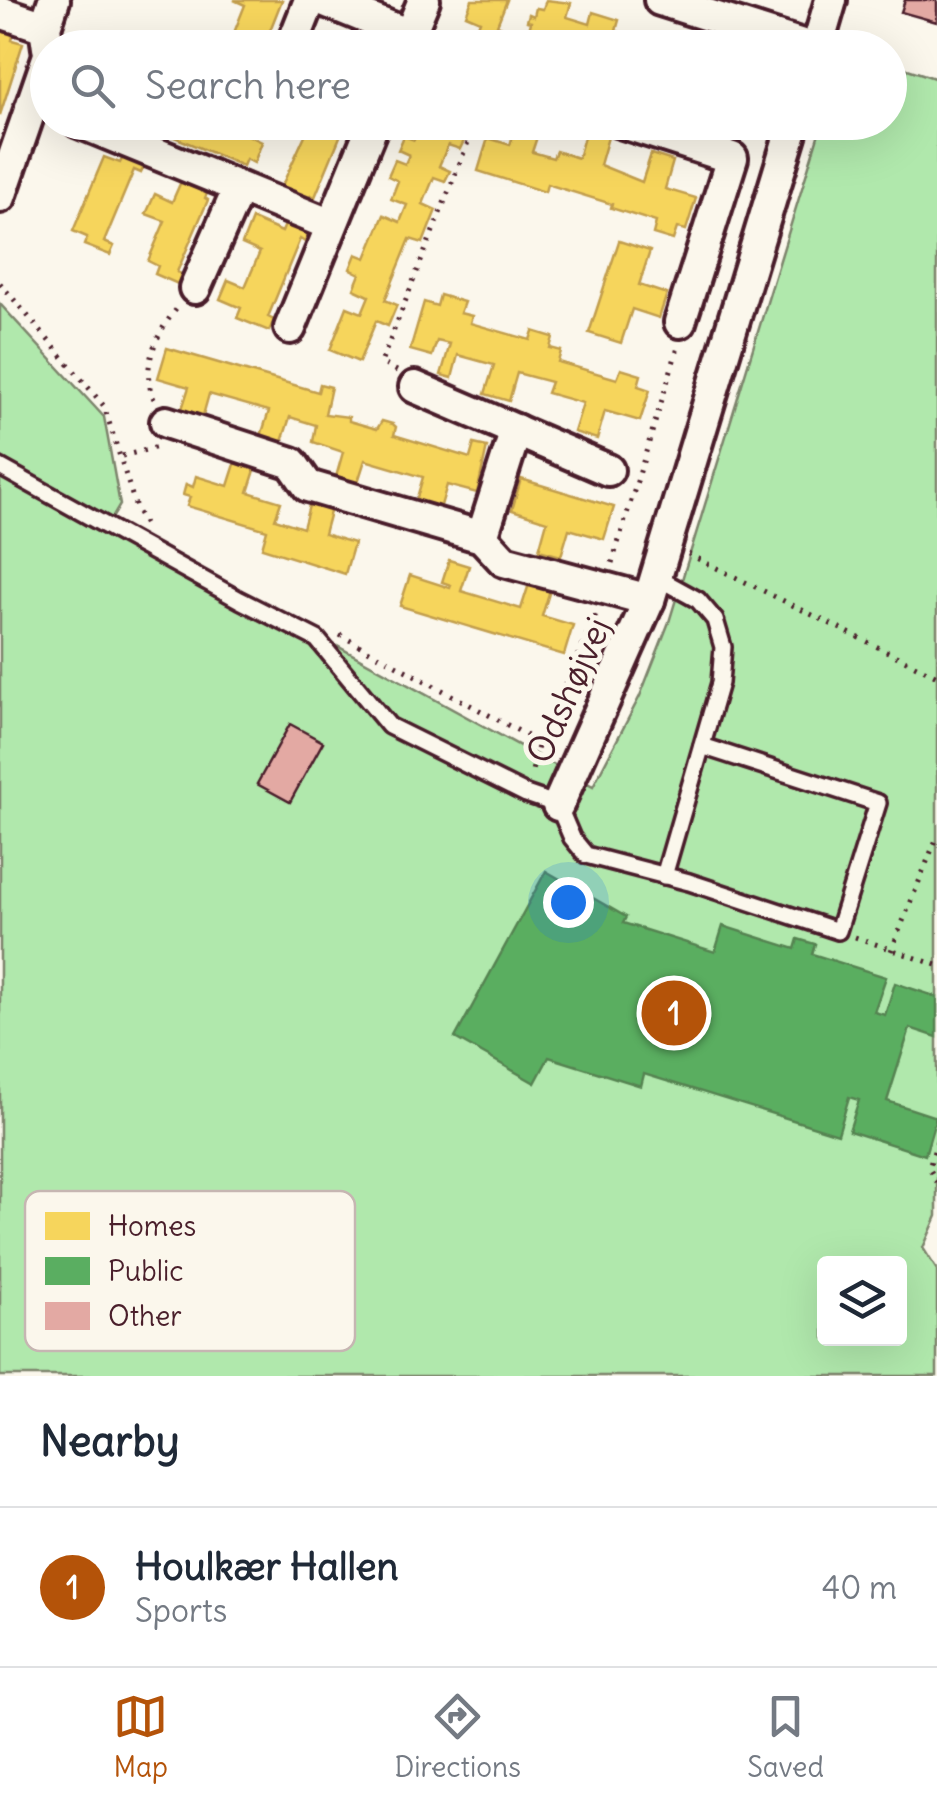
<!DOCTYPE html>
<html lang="en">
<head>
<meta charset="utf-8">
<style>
	body { margin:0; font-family:Delius,sans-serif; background:#f6f6f7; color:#1f2937 }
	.controls { position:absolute; right:30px; bottom:30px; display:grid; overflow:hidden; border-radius:10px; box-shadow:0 10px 40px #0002 }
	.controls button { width:90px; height:90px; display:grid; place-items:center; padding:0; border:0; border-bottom:2px solid #e0e1e3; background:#fff; color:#1f2937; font:50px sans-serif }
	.you { position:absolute; left:568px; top:902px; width:35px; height:35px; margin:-25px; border:8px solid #fff; border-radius:50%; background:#1a73e8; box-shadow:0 0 0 15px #1a73e833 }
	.badge { display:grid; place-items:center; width:65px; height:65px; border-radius:50%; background:#b45309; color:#fff; font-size:32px; font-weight:700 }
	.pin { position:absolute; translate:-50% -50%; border:5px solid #fff; box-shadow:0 2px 10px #0006 }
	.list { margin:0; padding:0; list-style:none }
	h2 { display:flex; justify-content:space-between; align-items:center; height:130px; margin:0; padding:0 40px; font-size:42px }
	h2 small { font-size:32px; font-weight:400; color:#747a83 }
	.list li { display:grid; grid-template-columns:65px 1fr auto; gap:30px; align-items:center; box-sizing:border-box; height:160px; padding:0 40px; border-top:2px solid #e0e1e3 }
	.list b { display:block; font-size:38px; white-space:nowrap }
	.list p { margin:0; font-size:32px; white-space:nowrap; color:#747a83 }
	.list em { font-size:32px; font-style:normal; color:#747a83 }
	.icon { flex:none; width:55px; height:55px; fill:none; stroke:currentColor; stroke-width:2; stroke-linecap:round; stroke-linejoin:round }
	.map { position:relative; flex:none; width:937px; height:1376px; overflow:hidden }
	.search { position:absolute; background:#fff; box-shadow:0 10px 40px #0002; left:30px; right:30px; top:30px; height:110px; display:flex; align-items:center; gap:25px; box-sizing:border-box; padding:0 35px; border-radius:55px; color:#747a83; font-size:38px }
	.sheet { height:290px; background:#fff }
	nav { display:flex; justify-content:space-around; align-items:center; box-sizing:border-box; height:140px; border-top:2px solid #e0e1e3; background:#fff; font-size:28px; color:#747a83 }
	nav a { display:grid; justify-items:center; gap:5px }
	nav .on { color:#b45309 }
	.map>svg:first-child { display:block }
	.green { fill:#b0e8ac; stroke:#7d846c; stroke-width:2.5; fill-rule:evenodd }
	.homes { fill:#f6d55c; stroke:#c29e4d; stroke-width:2.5 }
	.public { fill:#5aae61; stroke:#558351; stroke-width:2.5 }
	.building { fill:#e3a9a3; stroke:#4a1f2b; stroke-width:2.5 }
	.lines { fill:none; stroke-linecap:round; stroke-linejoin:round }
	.lane-casing { stroke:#4a1f2b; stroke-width:22 }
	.street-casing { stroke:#4a1f2b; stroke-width:38 }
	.path { stroke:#4a1f2b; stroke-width:5; stroke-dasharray:2.5 8; stroke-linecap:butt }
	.lane { stroke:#fbf7ec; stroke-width:15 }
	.street { stroke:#fbf7ec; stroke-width:30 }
	.labels { text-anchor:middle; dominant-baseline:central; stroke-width:10; stroke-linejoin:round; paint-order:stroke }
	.street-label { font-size:35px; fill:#4a1f2b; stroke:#fbf7ec }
	.key { fill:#fbf7ec; stroke:#c6b6b2; stroke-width:2.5 }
	.key-label { font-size:28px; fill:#4a1f2b }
</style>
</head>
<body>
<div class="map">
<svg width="937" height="1376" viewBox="0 0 937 1376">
	<rect width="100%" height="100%" fill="#fbf7ec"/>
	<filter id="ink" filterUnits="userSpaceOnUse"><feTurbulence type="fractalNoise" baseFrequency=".01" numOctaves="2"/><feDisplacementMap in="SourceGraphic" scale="20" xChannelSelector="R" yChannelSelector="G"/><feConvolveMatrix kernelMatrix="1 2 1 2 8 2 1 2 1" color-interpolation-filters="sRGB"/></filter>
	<g filter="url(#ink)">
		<path class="green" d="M890,63L937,79V1216L923,1248L937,1270V1376H0V304L104,417L120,505L111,520L169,554L593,786L640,696L669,622L822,123L890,122ZM824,1264H900V1338H824Z"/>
		<g class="homes">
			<polygon points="234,0 282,0 263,48 228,48 245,5"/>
			<polygon points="472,0 507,0 497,25 504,28 497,48 453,48 459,32 474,37 480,21 466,15"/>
			<polygon points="546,0 571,3 567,17 590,24 593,12 619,20 616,31 671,48 557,48 527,39 531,22 527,21 529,14 534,16 536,8 543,9"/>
			<polygon points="0,26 14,31 12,40 23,43 0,115"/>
			<polygon points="138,122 221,122 262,142 254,163 246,159 243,166 165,133 162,139 138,129"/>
			<polygon points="311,122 346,122 315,197 311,195 307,204 279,192"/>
			<polygon points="425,122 473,122 460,149 448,145 439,166 450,171 445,181 434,177 423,204 436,210 423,243 410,239 385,300 397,305 388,326 376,321 359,362 330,350 347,307 362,313 369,296 354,289 360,274 350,269 356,254 366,258 384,215 400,222 407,205 391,199 398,181 388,176 395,160 405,164 409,155 398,150 404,136 414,140 421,123"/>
			<polygon points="517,122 541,125 532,152 553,158 556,151 578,158 586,130 608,137 600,165 642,182 651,154 673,161 665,189 696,198 686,230 677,228 673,240 653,234 656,222 611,208 612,204 547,184 545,192 478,171 488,138 510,145"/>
			<polygon points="124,155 145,164 141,173 134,170 104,242 114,246 110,255 84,245 87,237 73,231 104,157 120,163"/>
			<polygon points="183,177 209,189 205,198 208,200 177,272 181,274 178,284 155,274 158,266 148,261 165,221 146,214 155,194 172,202"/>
			<polygon points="252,219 282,232 287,220 310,230 305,242 300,239 268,317 274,320 269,331 237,318 241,308 220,299 228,280 245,287 260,252 242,244"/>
			<polygon points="619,241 650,251 639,285 667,294 659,318 632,309 621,343 589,333"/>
			<polygon points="440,295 464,302 460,313 472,316 470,323 530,340 533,331 553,337 550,348 561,351 558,362 617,379 621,369 641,375 638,386 650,390 640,421 605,411 597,439 574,432 583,403 547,393 551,382 517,373 509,401 485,394 494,365 458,355 452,378 441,375 450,344 437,341 432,356 410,350 424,302 437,306"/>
			<polygon points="167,348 318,392 320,384 331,387 325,414 349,417 349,421 377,429 382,421 393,424 396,427 394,435 470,458 474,444 487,447 477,493 447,485 440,509 416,501 423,477 365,460 357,485 336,477 343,452 313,442 316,425 290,417 282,442 261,436 269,411 209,394 202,419 181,412 189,387 158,378"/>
			<polygon points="236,461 256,467 248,492 281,502 275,519 303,528 310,502 331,508 324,534 354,543 345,574 262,548 267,530 187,506 190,497 183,495 186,484 193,487 196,476 228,486"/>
			<polygon points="521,479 614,507 604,539 569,529 561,556 539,550 547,521 512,510"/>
			<polygon points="449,560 469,566 461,591 521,609 529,584 550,590 542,616 573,625 564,655 400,606 410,575 450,588 451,585 442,582"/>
		</g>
		<polygon class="public" points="546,871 626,917 623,923 715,952 723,926 795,949 798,939 815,944 812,954 886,977 874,1012 885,1015 895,983 937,997 937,1037 910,1028 887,1101 936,1117 925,1155 849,1131 859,1100 849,1097 838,1134 644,1074 641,1086 549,1057 535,1083 455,1038"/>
		<g class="building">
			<polygon points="905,0 937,0 937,22 901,12"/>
			<polygon points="290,724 323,742 290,802 257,784"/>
		</g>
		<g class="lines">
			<defs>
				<g id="lane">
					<polyline points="0,467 240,600 317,639 389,726 526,794 558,805 572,838 586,855 689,882 838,931 878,803 702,746"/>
					<polyline points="656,577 698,600 715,620 723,647 720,683 664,876"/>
				</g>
				<g id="street">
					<polyline points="323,0 409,35"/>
					<polyline points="660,0 812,48"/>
					<polyline points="0,12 45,27"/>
					<polyline points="48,48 45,27 54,0"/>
					<polyline points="291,48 310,0"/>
					<polyline points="404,48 424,0"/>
					<polyline points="817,48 831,0"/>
					<polyline points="79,122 331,225"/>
					<polyline points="620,122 732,158 680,322"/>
					<polyline points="0,197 48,58"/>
					<polyline points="195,288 239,188"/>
					<polyline points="290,328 374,122"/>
					<polyline points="415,387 608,470"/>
					<polyline points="166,422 292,463 308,486 482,537 504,561 649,600"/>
					<polyline points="482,537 516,430"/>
					<polyline points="558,805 649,600 794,122"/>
				</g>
			</defs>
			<use href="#lane" class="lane-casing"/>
			<use href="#street" class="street-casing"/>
			<g class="path">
				<polyline points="0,283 104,406 137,511 145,525"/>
				<polyline points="397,371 381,363 476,122"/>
				<path d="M154,399C139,368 158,329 180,305"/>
				<polyline points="122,456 158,447"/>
				<polyline points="688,554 937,676"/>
				<polyline points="612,563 679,344"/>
				<polyline points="340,635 539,742 531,775"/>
				<polyline points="539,742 597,612"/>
				<polyline points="855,937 937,965"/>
				<polyline points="891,951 937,837"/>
				<polyline points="937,1141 929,1168 937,1182"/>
			</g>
			<use href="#lane" class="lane"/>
			<use href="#street" class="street"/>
		</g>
	</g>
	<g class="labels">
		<g class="street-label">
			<text transform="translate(568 690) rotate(-66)">Odshøjvej</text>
		</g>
	</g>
	<rect x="25" y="1191" width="330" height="160" rx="15" class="key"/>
	<rect x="45" y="1212" width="45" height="28" fill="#f6d55c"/>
	<rect x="45" y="1257" width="45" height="28" fill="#5aae61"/>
	<rect x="45" y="1302" width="45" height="28" fill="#e3a9a3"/>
	<g class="key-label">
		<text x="108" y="1236">Homes</text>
		<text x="108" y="1281">Public</text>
		<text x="108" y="1326">Other</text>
	</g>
</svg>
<div class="controls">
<button><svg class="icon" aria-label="layers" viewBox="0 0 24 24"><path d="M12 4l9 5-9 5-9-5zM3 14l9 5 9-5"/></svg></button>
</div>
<div class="you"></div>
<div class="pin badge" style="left:674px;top:1013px">1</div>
<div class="search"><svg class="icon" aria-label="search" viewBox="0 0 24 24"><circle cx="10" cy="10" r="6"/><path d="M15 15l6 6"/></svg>Search here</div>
</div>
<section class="sheet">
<h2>Nearby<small></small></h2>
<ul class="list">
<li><span class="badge">1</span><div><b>Houlkær Hallen</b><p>Sports</p></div><em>40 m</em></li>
</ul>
</section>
<nav>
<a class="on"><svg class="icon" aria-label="map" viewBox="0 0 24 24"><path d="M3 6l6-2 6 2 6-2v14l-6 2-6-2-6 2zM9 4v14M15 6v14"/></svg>Map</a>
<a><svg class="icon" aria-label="directions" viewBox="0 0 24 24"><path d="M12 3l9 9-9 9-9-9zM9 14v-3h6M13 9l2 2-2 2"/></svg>Directions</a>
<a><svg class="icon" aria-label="saved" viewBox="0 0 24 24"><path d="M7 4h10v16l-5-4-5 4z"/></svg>Saved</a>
</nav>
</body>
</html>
